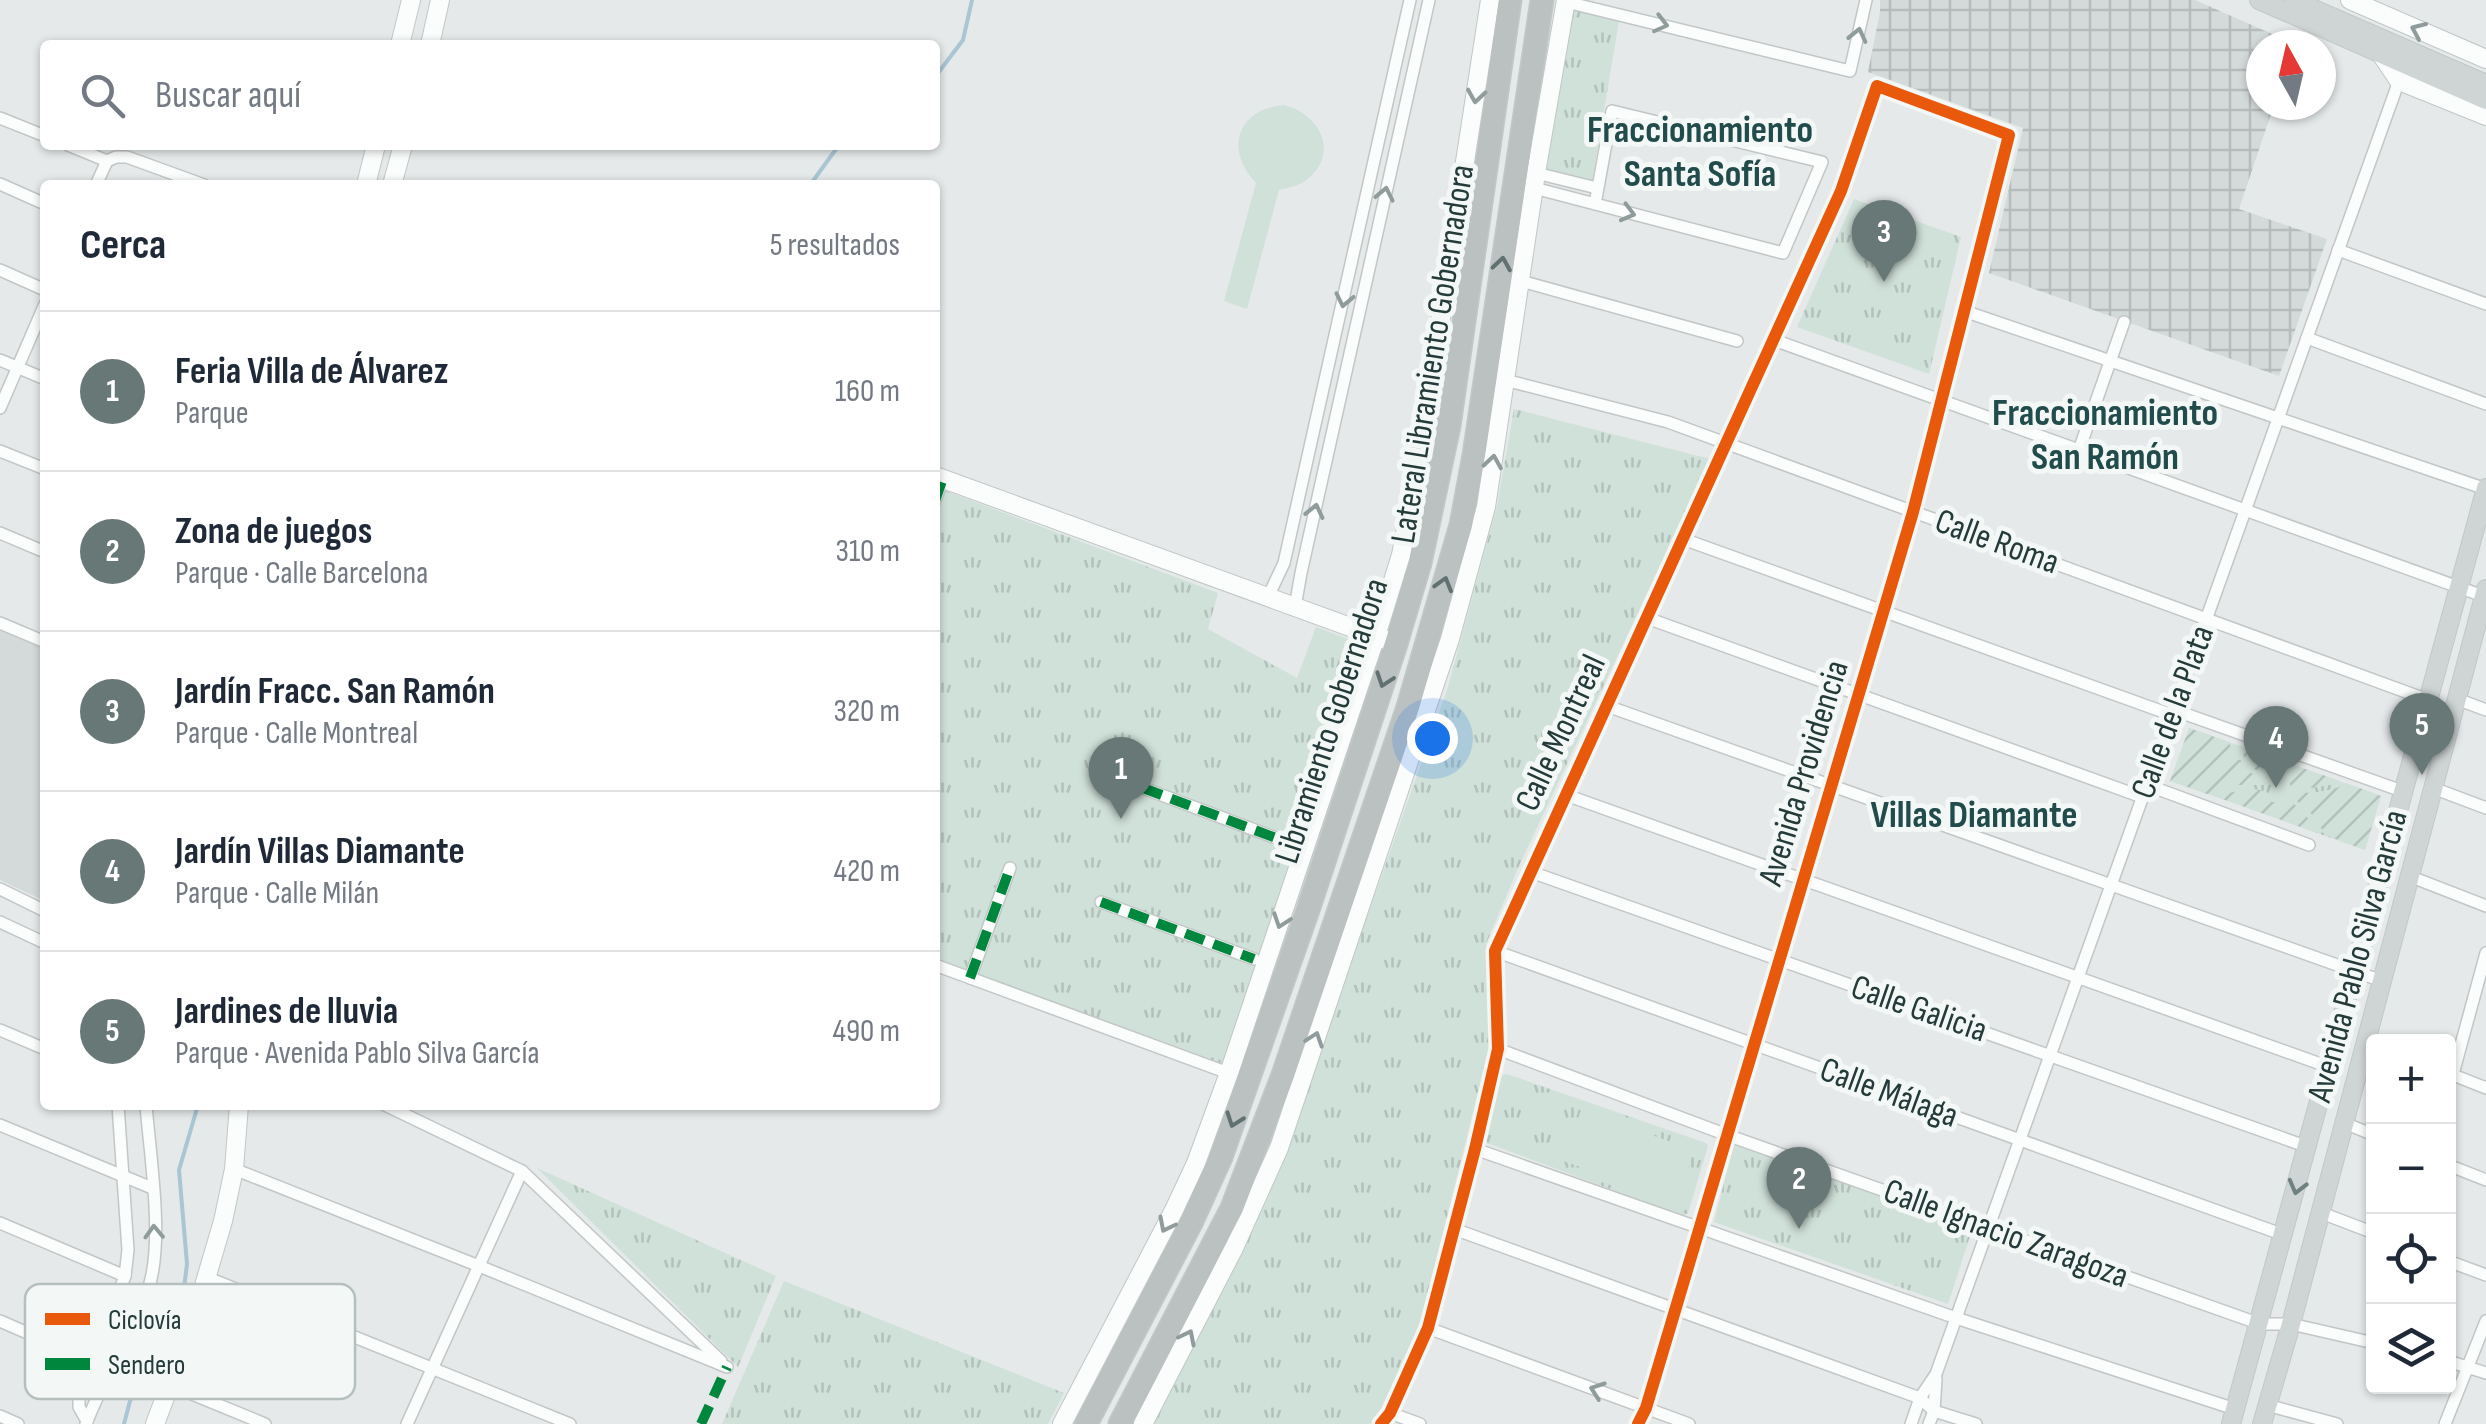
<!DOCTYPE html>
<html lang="es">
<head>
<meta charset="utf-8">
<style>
	body { margin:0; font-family:"Sofia Sans Condensed",sans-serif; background:#f6f6f7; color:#1f2937 }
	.controls { position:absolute; right:30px; bottom:30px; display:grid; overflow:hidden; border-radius:10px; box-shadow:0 2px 8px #0004 }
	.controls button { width:90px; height:90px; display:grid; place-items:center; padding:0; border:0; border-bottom:2px solid #e0e1e3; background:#fff; color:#1f2937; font:50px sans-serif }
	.compass { position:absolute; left:2246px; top:30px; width:90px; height:90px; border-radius:50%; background:#fff; box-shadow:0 2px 8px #0004; rotate:352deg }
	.you { position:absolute; left:1432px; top:738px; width:35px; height:35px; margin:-25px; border:8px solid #fff; border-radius:50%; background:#1a73e8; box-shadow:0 0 0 15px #1a73e833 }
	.badge { display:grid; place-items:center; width:65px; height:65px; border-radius:50%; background:#687877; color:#fff; font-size:32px; font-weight:700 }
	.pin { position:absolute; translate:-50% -82px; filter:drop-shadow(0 2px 5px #0008) }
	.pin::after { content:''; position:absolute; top:52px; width:35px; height:30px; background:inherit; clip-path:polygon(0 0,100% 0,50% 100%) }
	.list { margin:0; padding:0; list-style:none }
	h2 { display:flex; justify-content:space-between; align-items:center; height:130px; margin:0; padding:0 40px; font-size:42px }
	h2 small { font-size:32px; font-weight:400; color:#747a83 }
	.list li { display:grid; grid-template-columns:65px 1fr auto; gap:30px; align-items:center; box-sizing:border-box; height:160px; padding:0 40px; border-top:2px solid #e0e1e3 }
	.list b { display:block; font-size:38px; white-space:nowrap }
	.list p { margin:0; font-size:32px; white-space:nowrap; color:#747a83 }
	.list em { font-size:32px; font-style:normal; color:#747a83 }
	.icon { flex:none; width:55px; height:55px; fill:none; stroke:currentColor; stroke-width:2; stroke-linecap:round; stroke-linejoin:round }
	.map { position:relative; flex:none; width:2486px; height:1424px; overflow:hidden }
	.search { position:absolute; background:#fff; box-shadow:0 2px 8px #0004; left:40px; top:40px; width:900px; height:110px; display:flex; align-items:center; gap:25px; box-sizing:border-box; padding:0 35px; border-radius:10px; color:#747a83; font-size:38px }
	.panel { position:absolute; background:#fff; box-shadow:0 2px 8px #0004; left:40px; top:180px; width:900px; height:930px; border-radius:10px }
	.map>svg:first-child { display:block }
	.built { fill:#d3dad9 }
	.industrial { fill:url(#industrial-grid) }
	.grass { fill:url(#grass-tufts) }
	.garden { fill:url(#garden-furrows) }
	.pitch { fill:#d0e1d9 }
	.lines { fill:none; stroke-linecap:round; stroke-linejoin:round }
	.stream { stroke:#aac5d4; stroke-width:4 }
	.street-casing { stroke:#c2c6c6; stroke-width:14 }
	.secondary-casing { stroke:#c0c7c6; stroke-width:20 }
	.primary-casing { stroke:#c1c8c8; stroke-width:20 }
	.highway-casing { stroke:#c1c8c8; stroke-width:25 }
	.street { stroke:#fbfcfc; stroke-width:11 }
	.secondary { stroke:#fbfcfc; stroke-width:18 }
	.primary { stroke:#cfd5d5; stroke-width:18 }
	.highway { stroke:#bbc1c1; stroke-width:22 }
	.quiet { stroke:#00873e; stroke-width:10; stroke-dasharray:20 10; stroke-linecap:butt }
	.cycleway-casing { stroke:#f3f8f7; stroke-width:19 }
	.cycleway { stroke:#e8590c; stroke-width:12 }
	.oneway { stroke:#909c9b }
	.oneway2 { stroke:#607170 }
	.oneway3 { stroke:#718080 }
	.labels { text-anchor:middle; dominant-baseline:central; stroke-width:10; stroke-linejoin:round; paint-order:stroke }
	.street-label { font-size:35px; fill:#243b3a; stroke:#f3f8f7 }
	.neighbourhood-label { font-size:38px; font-weight:bold; fill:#224b4b; stroke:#f3f8f7 }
	.key { fill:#f3f8f7; stroke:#b5bfbe; stroke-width:2.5 }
	.key-label { font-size:28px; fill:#243b3a }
</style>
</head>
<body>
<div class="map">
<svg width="2486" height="1424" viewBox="0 0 2486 1424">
	<defs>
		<pattern id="industrial-grid" width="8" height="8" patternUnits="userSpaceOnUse" patternTransform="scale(2.5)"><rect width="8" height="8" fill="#d3dad9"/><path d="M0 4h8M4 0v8" fill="none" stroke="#b5bcbb"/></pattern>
		<pattern id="grass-tufts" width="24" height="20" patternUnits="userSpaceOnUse" patternTransform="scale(2.5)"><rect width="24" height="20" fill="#d0e1d9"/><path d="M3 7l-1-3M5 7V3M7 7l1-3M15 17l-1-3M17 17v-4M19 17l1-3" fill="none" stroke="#b2c2bb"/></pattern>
		<pattern id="garden-furrows" width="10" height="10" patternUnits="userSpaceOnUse" patternTransform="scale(2.5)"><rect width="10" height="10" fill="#d0e1d9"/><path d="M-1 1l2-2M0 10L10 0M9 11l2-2" fill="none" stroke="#b2c2bb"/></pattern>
	</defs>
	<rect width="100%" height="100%" fill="#e5e9e9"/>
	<polygon class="built" points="0,629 45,648 45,901 0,880"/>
	<polygon class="industrial" points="1880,0 2195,0 2295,44 2261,45 2261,105 2274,105 2239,209 2327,239 2279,376 1989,273 2023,128 1868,72 1880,12"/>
	<g class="grass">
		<polygon points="1571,8 1619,21 1592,181 1546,170"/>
		<polygon points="1854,199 1961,237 1929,374 1797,327"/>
		<polygon points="1514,409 1710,459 1519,866 1486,944 1489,1048 1419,1329 1378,1415 1371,1424 1151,1424 1268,1198 1448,687 1497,506"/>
		<polygon points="935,487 1218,593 1208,629 1297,678 1316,627 1365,645 1223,1064 935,959"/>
		<polygon points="2189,728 2381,796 2365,850 2171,781"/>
		<polygon points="1507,1074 1706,1143 1708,1146 1688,1213 1682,1216 1487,1143 1485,1138 1502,1075"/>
		<polygon points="1734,1144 1973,1227 1948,1304 1714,1222"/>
		<polygon points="537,1168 776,1276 738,1367"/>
		<polygon points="784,1281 1064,1393 1048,1424 722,1424"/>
	</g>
	<g class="garden">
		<polygon points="2189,728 2229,742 2233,753 2246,769 2265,783 2264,785 2234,785 2207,794 2170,781"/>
		<path d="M2237,745L2340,781C2323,787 2309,790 2291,787C2288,775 2278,773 2268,779L2249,765Z"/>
		<polygon points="2346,783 2381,796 2365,850 2325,835 2315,817 2290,795 2291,792 2313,793 2337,788"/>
		<path d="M2254,789L2264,791L2272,802H2281L2287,799C2301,808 2310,819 2317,833L2217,797L2233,792Z"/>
	</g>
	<g class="pitch">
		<path d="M1284,105C1318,113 1340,151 1309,178C1300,186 1290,187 1279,190L1247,309L1224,301L1256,183C1224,150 1237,109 1284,105Z"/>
		<polygon points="1581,1110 1694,1150 1677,1200 1563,1161"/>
	</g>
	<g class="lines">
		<g class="stream">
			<polyline points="935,77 963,40 972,0"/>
			<polyline points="810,185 839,145"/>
			<polyline points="124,1424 130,1401 183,1296 187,1264 179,1170 198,1105"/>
		</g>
		<defs>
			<g id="street">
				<polyline points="1566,2 1850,71 1866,0"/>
				<polyline points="0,118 45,136"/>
				<polyline points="68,145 107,161 116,157 127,157 204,185"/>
				<polyline points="1536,173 1597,188"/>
				<polyline points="0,184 45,204"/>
				<polyline points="96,185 107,161"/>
				<polyline points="1534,188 1783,253 1822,162 1612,111 1595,204"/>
				<polyline points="2338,250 2486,304"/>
				<polyline points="0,270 45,290"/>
				<polyline points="1521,281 1737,341"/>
				<polyline points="1964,311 2486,489"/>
				<polyline points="2307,338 2486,404"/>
				<polyline points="1774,340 2486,597"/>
				<polyline points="0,360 45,379"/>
				<polyline points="1505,380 1668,422 2428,700"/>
				<polyline points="0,408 45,304"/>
				<polyline points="2079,450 2124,322"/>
				<polyline points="0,451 45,469"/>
				<polyline points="935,501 943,478"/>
				<polyline points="0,533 45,552"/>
				<polyline points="1683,539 2172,715"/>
				<polyline points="1268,597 1284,563 1410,0"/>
				<polyline points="1295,607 1301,573 1429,0"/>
				<polyline points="1647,618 2142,797"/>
				<polyline points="0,623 45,642"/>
				<polyline points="2457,699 2486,710"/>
				<polyline points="1607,706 2382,981"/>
				<polyline points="2174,710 2402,791"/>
				<polyline points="2147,785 2309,845"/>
				<polyline points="1143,788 1284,841"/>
				<polyline points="2433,788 2486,808"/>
				<polyline points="1566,795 2329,1067"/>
				<polyline points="1531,872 2308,1147"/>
				<polyline points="2409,876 2486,906"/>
				<polyline points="0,889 45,911"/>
				<polyline points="1101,902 1254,959"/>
				<polyline points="0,922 45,943"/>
				<polyline points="1495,951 2284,1235"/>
				<polyline points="935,965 1231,1074"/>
				<polyline points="970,978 1010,868"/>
				<polyline points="0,1030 45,1049"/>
				<polyline points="1498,1049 1727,1135 2260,1324 2291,1324 2374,1343"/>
				<polyline points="2448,1073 2486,1088"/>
				<polyline points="2453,1074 2486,953"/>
				<polyline points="385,1105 522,1171 721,1361"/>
				<polyline points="2344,1123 2374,1135"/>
				<polyline points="0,1125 152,1188"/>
				<polyline points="1475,1149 1956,1318 2235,1409"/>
				<polyline points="2448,1165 2486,1180"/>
				<polyline points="234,1169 479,1266 727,1367"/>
				<polyline points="2319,1212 2374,1233"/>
				<polyline points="0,1223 125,1276"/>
				<polyline points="1454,1229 1920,1398 1934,1411 1976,1424"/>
				<polyline points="2448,1261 2486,1275"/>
				<polyline points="206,1277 570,1424"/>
				<polyline points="0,1321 92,1361"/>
				<polyline points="1428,1328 1689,1424"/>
				<polyline points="2448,1361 2486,1373"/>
				<polyline points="170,1385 265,1424"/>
				<polyline points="2267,1405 2337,1424"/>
				<polyline points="1390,1413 1420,1424"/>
				<polyline points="0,1416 18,1424"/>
				<polyline points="87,1421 79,1407 79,1395 125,1276 128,1250 118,1105"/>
				<path d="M86,1424C104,1375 135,1333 150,1283C163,1236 150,1155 146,1105"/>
				<polyline points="407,1424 522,1171"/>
				<polyline points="1381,1424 1390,1413 1428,1328 1475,1149 1498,1049 1495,951 1841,191 1877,86 2009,135 1913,512 1646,1408 1638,1424"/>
				<polyline points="1911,1424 1920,1398 1936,1374 2400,78"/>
				<polyline points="1929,1424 1934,1411 1936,1379"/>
				<polyline points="2445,1424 2486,1321"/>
			</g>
			<g id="secondary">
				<polyline points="2350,0 2486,59"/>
				<polyline points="400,45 411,0"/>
				<polyline points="430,45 440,0"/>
				<polyline points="2381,54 2399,81 2486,116"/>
				<polyline points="366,185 376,145"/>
				<polyline points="392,185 403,145"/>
				<polyline points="1426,414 1490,0"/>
				<polyline points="935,476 1386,640"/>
				<polyline points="155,1424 193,1323 223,1221 234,1169 239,1105"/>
				<polyline points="1062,1424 1174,1210 1196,1163 1229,1073 1376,636 1401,555 1417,470"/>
				<polyline points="1143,1424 1234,1248 1279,1148 1450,639 1486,507 1536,173 1566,0"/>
			</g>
			<g id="primary">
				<polyline points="2259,0 2486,100"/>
				<polyline points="2293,0 2486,84"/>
				<polyline points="2231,1424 2486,488"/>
				<polyline points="2262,1424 2291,1324 2486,589"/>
			</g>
			<g id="highway">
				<polyline points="1415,480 1444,382"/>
				<polyline points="1086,1424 1191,1223 1221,1157 1308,910 1396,644 1420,563 1449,426 1510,0"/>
				<polyline points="1120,1424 1232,1208 1283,1075 1408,707 1461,525 1474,455 1542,0"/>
			</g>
		</defs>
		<use href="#street" class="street-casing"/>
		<use href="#secondary" class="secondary-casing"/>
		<use href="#primary" class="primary-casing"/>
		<use href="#highway" class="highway-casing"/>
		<use href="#street" class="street"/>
		<use href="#secondary" class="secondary"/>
		<use href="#primary" class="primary"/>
		<use href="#highway" class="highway"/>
		<g class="quiet">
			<polyline points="935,501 943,478"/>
			<polyline points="1143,788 1284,841"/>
			<polyline points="1101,902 1254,959"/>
			<polyline points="970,978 1010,868"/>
			<polyline points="701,1424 727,1367"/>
		</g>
		<defs>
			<polyline id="cycleway" points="1381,1424 1390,1413 1428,1328 1475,1149 1498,1049 1495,951 1841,191 1877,86 2009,135 1913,512 1646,1408 1638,1424"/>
		</defs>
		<use href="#cycleway" class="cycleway-casing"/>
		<use href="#cycleway" class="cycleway"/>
	</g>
	<defs><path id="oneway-chevron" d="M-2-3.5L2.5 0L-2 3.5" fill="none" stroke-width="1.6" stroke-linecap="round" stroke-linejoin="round" transform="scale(2.5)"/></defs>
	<g class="oneway">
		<use href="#oneway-chevron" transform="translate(1661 24) rotate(14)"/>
		<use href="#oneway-chevron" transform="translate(2418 30) rotate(-156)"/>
		<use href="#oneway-chevron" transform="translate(1858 35) rotate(-77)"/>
		<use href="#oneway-chevron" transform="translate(1476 96) rotate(99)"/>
		<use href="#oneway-chevron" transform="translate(1385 194) rotate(-78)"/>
		<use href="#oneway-chevron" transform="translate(1628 213) rotate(15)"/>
		<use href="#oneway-chevron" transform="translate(1344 300) rotate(102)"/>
		<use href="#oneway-chevron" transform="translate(1493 462) rotate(-81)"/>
		<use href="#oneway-chevron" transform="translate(1315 511) rotate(-77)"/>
		<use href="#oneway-chevron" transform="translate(1281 921) rotate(109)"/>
		<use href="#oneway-chevron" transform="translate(1315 1039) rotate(-71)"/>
		<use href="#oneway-chevron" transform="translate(1166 1225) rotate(117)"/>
		<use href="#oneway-chevron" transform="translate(154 1232) rotate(-92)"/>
		<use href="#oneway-chevron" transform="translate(1188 1337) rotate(-63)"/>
		<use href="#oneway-chevron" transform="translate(1597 1390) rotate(-160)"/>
	</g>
	<g class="oneway2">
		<use href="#oneway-chevron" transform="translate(1502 264) rotate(-81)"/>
		<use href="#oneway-chevron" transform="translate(1444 584) rotate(-74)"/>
		<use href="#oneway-chevron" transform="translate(1384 680) rotate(109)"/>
		<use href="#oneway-chevron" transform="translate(1234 1120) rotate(110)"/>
	</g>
	<use class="oneway3" href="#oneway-chevron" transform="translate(2297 1187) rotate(105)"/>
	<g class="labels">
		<g class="street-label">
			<text transform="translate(1433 354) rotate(-81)">Lateral Libramiento Gobernadora</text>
			<text transform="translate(1997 542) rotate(20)">Calle Roma</text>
			<text transform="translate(2173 712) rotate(-70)">Calle de la Plata</text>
			<text transform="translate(1332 721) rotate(-72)">Libramiento Gobernadora</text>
			<text transform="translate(1561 733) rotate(-65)">Calle Montreal</text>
			<text transform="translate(1804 773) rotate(-73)">Avenida Providencia</text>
			<text transform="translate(2358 956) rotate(-75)">Avenida Pablo Silva García</text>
			<text transform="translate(1919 1009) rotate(19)">Calle Galicia</text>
			<text transform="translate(1889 1093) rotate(20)">Calle Málaga</text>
			<text transform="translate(2006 1234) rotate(20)">Calle Ignacio Zaragoza</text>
		</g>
		<g class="neighbourhood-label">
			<text x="1700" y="130">Fraccionamiento<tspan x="1700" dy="44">Santa Sofía</tspan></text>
			<text x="2105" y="413">Fraccionamiento<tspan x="2105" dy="44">San Ramón</tspan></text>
			<text x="1974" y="815">Villas Diamante</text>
		</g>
	</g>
	<rect x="25" y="1284" width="330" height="115" rx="15" class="key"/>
	<rect x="45" y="1313" width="45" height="12" fill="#e8590c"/>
	<rect x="45" y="1358" width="45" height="12" fill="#00873e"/>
	<g class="key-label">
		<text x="108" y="1329">Ciclovía</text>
		<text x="108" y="1374">Sendero</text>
	</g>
</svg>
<div class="controls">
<button>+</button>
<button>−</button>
<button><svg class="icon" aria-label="locate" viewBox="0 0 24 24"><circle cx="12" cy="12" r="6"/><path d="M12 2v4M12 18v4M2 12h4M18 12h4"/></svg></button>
<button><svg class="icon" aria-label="layers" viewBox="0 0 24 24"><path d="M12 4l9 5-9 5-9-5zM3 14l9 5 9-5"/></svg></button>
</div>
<svg class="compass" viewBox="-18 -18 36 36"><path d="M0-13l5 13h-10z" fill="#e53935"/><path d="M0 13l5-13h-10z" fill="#747a83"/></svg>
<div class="you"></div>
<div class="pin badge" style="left:1121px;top:819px">1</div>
<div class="pin badge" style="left:1799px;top:1229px">2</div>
<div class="pin badge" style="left:1884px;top:282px">3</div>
<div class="pin badge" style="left:2276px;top:788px">4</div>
<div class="pin badge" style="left:2422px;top:775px">5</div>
<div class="search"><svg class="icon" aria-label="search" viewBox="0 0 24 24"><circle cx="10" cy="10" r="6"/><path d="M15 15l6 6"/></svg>Buscar aquí</div>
<section class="panel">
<h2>Cerca<small>5 resultados</small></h2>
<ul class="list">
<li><span class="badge">1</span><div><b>Feria Villa de Álvarez</b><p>Parque</p></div><em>160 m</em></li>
<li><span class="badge">2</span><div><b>Zona de juegos</b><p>Parque · Calle Barcelona</p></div><em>310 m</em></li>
<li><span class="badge">3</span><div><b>Jardín Fracc. San Ramón</b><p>Parque · Calle Montreal</p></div><em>320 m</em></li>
<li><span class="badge">4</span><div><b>Jardín Villas Diamante</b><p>Parque · Calle Milán</p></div><em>420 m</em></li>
<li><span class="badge">5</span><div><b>Jardines de lluvia</b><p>Parque · Avenida Pablo Silva García</p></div><em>490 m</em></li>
</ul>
</section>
</div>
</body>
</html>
